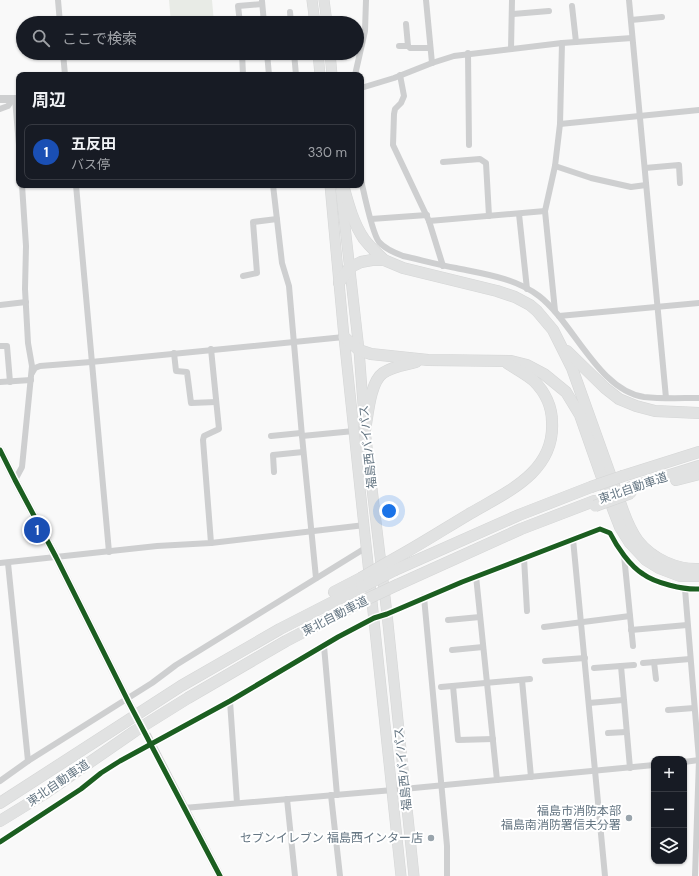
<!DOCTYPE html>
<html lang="ja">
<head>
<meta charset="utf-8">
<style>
	body { margin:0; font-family:"DM Sans","Noto Sans JP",sans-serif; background:#242831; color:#f1f3f6 }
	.controls { position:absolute; right:12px; bottom:12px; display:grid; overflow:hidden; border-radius:8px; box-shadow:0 1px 3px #0004 }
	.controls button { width:36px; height:36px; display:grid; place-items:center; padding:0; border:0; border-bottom:1px solid #363941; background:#171b24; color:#f1f3f6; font:20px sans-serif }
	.you { position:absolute; left:389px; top:511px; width:14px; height:14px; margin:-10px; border:3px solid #fff; border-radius:50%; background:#1a73e8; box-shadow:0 0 0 6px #1a73e833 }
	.badge { display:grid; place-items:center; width:26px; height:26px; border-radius:50%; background:#99a4ac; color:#fff; font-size:13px; font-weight:700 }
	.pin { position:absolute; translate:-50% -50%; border:2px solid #fff; box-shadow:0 1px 4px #0006 }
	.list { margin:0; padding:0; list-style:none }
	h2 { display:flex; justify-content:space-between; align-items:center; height:52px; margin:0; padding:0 16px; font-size:17px }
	h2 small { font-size:13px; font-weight:400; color:#9ea1a6 }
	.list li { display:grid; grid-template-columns:26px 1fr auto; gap:12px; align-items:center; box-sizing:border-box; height:56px; margin:0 8px 8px; padding:0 8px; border:1px solid #363941; border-radius:8px }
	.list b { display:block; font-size:15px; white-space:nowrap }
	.list p { margin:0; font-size:13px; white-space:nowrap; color:#9ea1a6 }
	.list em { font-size:13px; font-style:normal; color:#9ea1a6 }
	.icon { flex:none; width:22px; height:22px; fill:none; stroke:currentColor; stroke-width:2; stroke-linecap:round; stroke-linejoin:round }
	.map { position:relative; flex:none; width:699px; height:876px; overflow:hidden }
	.search { position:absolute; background:#171b24; box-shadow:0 1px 3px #0004; left:16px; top:16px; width:348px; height:44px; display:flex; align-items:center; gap:10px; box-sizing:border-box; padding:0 14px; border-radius:22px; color:#9ea1a6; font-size:15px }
	.panel { position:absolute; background:#171b24; box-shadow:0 1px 3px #0004; left:16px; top:72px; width:348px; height:116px; border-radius:8px }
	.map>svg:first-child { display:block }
	.green { fill:#e8ebe6 }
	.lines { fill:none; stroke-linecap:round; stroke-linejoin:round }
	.tertiary-tunnel { stroke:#d4d8dc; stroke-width:8; stroke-dasharray:8 4; stroke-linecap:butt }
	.trunk-casing { stroke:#d5d6d6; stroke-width:11 }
	.motorway-casing { stroke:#d5d6d6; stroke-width:12 }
	.minor { stroke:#cecfd0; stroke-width:6 }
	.tertiary { stroke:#cecfd0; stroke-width:8 }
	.trunk { stroke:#e1e2e2; stroke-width:10 }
	.motorway { stroke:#e1e2e2; stroke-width:11 }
	.motorway-bridge-casing { stroke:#d5d6d6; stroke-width:12; stroke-linecap:butt }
	.motorway-bridge { stroke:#e1e2e2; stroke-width:11 }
	.cycleway-casing { stroke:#fff; stroke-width:8 }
	.cycleway { stroke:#1b5e20; stroke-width:5 }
	.poi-dot { fill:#99a4ac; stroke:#fff; stroke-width:1.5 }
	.labels { text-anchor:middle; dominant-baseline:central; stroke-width:4; stroke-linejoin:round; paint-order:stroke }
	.street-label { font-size:12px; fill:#657683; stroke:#fff }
	.poi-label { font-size:12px; fill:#657683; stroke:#fff; text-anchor:end }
</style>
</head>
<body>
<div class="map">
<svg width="699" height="876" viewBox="0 0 699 876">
	<rect width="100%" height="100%" fill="#f9f9f9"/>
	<polygon class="green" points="169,0 212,0 214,23 171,23"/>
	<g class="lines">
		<polyline class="tertiary-tunnel" points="129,703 148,737"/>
		<defs>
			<g id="trunk">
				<polyline points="312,0 315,23"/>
				<polyline points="324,0 327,23"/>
				<polyline points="318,53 320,75"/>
				<polyline points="330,53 332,75"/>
				<polyline points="330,185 344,337 401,876"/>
				<polyline points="341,191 359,350 365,430 387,614 414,876"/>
			</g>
			<g id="motorway">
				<path d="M343,185C348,203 353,223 364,239C370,247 377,253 384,260"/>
				<path d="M339,283L349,268L361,262L372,260H384L403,268L497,291L515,297L530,305L537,311L553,330L572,368L621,505C625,517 630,530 638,541C652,559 677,570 699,569"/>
				<polyline points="344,337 359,350 371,354 428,360 511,361 527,365 544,374 566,392 580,415 613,509 620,527 630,543 646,560 659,568 680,576 699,576"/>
				<polyline points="567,351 605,388 619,399 636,406 655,411 699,413"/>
				<path d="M365,430C368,415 370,382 383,373C393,366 405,365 416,362"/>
				<polyline points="623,476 699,452"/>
				<polyline points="676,480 699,474"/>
				<polyline points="628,488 699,466"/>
				<path d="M390,561C418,546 444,529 471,513C507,492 555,472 552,422C552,407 545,392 534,381C526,374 516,369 507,363"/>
				<polyline points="395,570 519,515 591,487"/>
				<polyline points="397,585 521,529 594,501"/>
				<polyline points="334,592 361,578"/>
				<polyline points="0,803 181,686 280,629 362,587"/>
				<polyline points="0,821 44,794 135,731 188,698 286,641 365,600"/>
			</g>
		</defs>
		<use href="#trunk" class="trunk-casing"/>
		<use href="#motorway" class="motorway-casing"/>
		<g class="minor">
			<polyline points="58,0 60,23"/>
			<polyline points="426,0 432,63"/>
			<polyline points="629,0 666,398"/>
			<polyline points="262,1 264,23"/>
			<polyline points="572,6 576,42"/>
			<polyline points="290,12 291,23"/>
			<polyline points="513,14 549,11"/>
			<polyline points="631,20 662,17"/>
			<polyline points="240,23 238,6 262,4"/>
			<polyline points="406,24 408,46"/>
			<polyline points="399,46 408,46 410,48 430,48"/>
			<polyline points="511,49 512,0"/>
			<polyline points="63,53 65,75"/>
			<polyline points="242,53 243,75"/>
			<polyline points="267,53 269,75"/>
			<polyline points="294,53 296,75"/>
			<polyline points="468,53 469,145"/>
			<polyline points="355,75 365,31 366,0"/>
			<polyline points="400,75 404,96 401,103 395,109 394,114 393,145 429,221 443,266"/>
			<polyline points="361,88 394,78 432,63 454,56 562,43 632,38"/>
			<polyline points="15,99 19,145"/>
			<polyline points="0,109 8,106 13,99"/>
			<polyline points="560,124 699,110"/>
			<polyline points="443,162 480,159 486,163 489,216"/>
			<polyline points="555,166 591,178 631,187 646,185"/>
			<polyline points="645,168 679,165 680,183"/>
			<path d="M361,180C364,193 372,233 379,242C385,249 395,253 403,256C421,260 439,265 456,268C485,274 515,278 539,296C574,323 598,390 644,397C662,399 681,398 699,398"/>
			<polyline points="76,185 109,552"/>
			<polyline points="273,185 282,263 289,286 302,436 316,578"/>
			<polyline points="519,214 527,289"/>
			<polyline points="371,219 427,215"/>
			<polyline points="429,221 545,211"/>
			<polyline points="243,276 257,273 253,222 277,219"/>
			<polyline points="0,305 26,302"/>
			<polyline points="555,311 545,211 555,166 560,124 562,43"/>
			<polyline points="559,316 699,303"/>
			<polyline points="0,346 7,346 10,382"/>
			<polyline points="174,353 176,371 187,372 191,403 216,402"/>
			<polyline points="32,373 35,368 40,366 91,362 344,337"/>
			<polyline points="0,382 31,380"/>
			<polyline points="271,436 301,433"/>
			<polyline points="302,436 354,431"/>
			<polyline points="274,472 273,455 303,452"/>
			<polyline points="15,480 22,467 32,366 28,343 25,289 26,246 22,185"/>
			<polyline points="573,539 605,876"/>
			<polyline points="211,543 203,440 204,436 219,429 211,349"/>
			<polyline points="624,555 633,646"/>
			<polyline points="524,558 527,611"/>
			<polyline points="0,563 157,546 211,543 365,525"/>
			<polyline points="8,563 28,761"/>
			<polyline points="476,576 497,780"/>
			<polyline points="685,589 699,760 695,876"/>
			<polyline points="424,597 447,846 447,876"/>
			<polyline points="448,620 480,617"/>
			<polyline points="544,627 630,616"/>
			<polyline points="631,630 687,625"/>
			<polyline points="324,646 337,795"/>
			<polyline points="452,650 483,647"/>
			<polyline points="545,661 585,658"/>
			<polyline points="654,662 656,679"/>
			<polyline points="643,663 690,659"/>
			<polyline points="621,666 630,768"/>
			<polyline points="594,668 634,665"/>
			<polyline points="522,680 531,777"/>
			<polyline points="453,686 458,740 493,739"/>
			<polyline points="441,687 530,679"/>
			<polyline points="230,701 237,803"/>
			<polyline points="589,703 623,700"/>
			<polyline points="668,710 694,708"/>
			<polyline points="608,733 626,732"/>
			<polyline points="684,762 699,760"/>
			<polyline points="0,781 28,761 152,683 176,665 367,547"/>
			<polyline points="331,795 340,876"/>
			<polyline points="287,799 295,876"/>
			<polyline points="184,808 393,790 654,765"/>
			<path d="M0,842L81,789L101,773L120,761L230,701L338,637L374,618L387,614L462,582L600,529L610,533C617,547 630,566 643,574C655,583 684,590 699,589"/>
		</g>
		<g class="tertiary">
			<polyline points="0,99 19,99"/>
			<polyline points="0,450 15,480 56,557 129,703"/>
			<polyline points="148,737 220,876"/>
		</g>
		<use href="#trunk" class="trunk"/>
		<use href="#motorway" class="motorway"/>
		<defs>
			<g id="motorway-bridge">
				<polyline points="591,487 623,476"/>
				<polyline points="595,506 631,493"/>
				<polyline points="361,578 390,561"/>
				<polyline points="362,587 395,570"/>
				<polyline points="365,600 397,585"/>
			</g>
		</defs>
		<use href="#motorway-bridge" class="motorway-bridge-casing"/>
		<use href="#motorway-bridge" class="motorway-bridge"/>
		<defs>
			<g id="cycleway">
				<polyline points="0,450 15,480 56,557 129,703 220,876"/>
				<path d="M0,842L81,789L101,773L120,761L230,701L338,637L374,618L387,614L462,582L600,529L610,533C617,547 630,566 643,574C655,583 684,590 699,589"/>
			</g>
		</defs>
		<use href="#cycleway" class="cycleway-casing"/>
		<use href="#cycleway" class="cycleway"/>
	</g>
	<g class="poi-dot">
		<circle cx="629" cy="818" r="4"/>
		<circle cx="431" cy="838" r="4"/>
	</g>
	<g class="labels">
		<g class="street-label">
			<text transform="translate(368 447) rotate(-96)">福島西バイパス</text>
			<text transform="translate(633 488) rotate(-19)">東北自動車道</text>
			<text transform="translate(335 616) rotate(-27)">東北自動車道</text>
			<text transform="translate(403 769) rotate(-96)">福島西バイパス</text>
			<text transform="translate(58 783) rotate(-34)">東北自動車道</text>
		</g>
		<g class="poi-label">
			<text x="621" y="811">福島市消防本部<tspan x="621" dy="14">福島南消防署信夫分署</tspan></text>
			<text x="423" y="838">セブンイレブン 福島西インター店</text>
		</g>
	</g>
</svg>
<div class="controls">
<button>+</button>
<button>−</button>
<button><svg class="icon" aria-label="layers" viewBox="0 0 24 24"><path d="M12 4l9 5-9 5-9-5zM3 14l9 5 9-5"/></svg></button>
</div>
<div class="you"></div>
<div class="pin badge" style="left:37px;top:530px;background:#1a4fb4">1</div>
<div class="search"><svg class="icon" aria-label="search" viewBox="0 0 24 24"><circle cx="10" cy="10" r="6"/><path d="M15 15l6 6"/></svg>ここで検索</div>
<section class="panel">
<h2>周辺<small></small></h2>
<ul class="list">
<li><span class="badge" style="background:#1a4fb4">1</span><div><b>五反田</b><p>バス停</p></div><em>330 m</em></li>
</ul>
</section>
</div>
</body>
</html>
